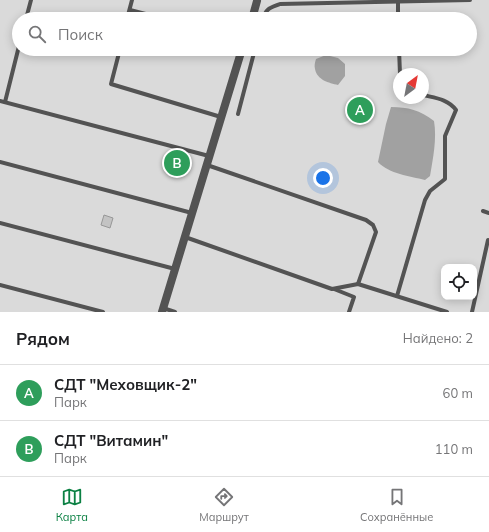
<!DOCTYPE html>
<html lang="ru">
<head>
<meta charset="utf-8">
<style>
	body { margin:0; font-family:Mulish,sans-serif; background:#f6f6f6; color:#202124 }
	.controls { position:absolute; right:12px; bottom:12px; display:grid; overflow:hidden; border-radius:8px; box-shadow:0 2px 10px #0003 }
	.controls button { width:36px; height:36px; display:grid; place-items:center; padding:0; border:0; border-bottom:1px solid #e0e0e0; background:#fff; color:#202124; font:20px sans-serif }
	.compass { position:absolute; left:393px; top:68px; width:36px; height:36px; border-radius:50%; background:#fff; box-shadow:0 2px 10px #0003; rotate:32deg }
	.you { position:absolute; left:323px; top:178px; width:14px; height:14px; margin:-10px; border:3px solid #fff; border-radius:50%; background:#1a73e8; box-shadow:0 0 0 6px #1a73e833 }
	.badge { display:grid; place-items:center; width:26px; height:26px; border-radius:50%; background:#0b8043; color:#fff; font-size:13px; font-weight:700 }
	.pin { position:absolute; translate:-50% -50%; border:2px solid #fff; box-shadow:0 1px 4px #0006 }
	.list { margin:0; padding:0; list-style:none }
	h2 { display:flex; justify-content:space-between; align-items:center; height:52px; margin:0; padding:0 16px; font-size:17px }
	h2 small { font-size:13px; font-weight:400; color:#757577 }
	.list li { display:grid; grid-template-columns:26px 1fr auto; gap:12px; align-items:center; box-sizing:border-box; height:56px; padding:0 16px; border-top:1px solid #e0e0e0 }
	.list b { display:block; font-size:15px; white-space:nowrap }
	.list p { margin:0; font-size:13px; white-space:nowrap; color:#757577 }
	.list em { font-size:13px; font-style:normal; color:#757577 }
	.icon { flex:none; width:22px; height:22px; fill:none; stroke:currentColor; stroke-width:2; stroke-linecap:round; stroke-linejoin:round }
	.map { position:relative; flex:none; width:489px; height:312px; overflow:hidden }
	.search { position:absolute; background:#fff; box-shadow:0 2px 10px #0003; left:12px; right:12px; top:12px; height:44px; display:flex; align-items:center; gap:10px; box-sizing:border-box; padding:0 14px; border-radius:22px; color:#757577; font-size:15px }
	.sheet { height:164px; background:#fff }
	nav { display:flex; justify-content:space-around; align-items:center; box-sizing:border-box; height:56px; border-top:1px solid #e0e0e0; background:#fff; font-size:11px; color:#757577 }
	nav a { display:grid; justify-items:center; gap:2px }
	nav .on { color:#0b8043 }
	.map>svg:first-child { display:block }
	.green { fill:#dadada; fill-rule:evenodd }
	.water { fill:#a1a1a1 }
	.building { fill:#c3c3c3; stroke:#979797 }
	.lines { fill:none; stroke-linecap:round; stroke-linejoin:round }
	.lane { stroke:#535353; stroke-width:4 }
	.street { stroke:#535353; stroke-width:8 }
</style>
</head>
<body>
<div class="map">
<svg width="489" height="312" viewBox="0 0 489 312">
	<rect width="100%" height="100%" fill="#fff"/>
	<path class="green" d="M0,0H489V312H0ZM19,19H470V49H19ZM399,74H423V98H399ZM444,267H474V297H444Z"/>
	<g class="water">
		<path d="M326,55L338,58L345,64V76L338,85C329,83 317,80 315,69C314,66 315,62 316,59Z"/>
		<path d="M391,107C408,107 420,110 434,121C437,139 433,158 430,176L425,180C410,176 389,174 378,162L386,124Z"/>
	</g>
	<polygon class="building" points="104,215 113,218 110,228 101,225"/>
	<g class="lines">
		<g class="lane">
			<polyline points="398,2 398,19"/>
			<polyline points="130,10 165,19"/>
			<polyline points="26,19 31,0"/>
			<polyline points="127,19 132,0"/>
			<path d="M263,19C266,8 270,8 280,4L470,0"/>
			<polyline points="120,49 111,84 221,117"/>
			<polyline points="399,49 400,74"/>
			<polyline points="0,101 209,156"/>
			<polyline points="5,102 19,46"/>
			<polyline points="238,114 255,49"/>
			<polyline points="0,162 192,213"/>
			<polyline points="207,165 366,220 373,225 376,232 358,284"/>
			<polyline points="483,211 489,213"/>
			<polyline points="0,223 175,269"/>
			<polyline points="185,237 332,289 358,284 447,312"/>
			<polyline points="0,285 103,312"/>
			<polyline points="334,289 354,297 349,312"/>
			<path d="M397,296L425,200L430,191L445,179V136L456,110C448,99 435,98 423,95"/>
			<polyline points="163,308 175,312"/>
			<polyline points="472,312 488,240"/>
		</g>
		<g class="street">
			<polyline points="252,19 257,1"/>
			<polyline points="162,312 242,49"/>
		</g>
	</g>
</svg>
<div class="controls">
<button><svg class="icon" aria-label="locate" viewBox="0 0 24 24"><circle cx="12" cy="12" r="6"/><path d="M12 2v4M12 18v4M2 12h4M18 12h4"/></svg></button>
</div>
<svg class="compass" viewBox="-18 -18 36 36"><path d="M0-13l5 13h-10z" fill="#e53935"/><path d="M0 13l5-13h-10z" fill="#757577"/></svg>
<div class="you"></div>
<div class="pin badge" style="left:360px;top:110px;background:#2e9e5b">A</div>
<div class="pin badge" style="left:177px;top:163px;background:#2e9e5b">B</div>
<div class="search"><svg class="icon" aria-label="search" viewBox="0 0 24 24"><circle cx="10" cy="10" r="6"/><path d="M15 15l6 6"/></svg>Поиск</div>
</div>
<section class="sheet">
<h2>Рядом<small>Найдено: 2</small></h2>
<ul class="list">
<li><span class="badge" style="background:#2e9e5b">A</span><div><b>СДТ &quot;Меховщик-2&quot;</b><p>Парк</p></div><em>60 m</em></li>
<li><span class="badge" style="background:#2e9e5b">B</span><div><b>СДТ &quot;Витамин&quot;</b><p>Парк</p></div><em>110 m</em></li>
</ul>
</section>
<nav>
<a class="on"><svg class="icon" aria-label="map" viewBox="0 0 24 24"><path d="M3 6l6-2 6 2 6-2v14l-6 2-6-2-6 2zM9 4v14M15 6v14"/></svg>Карта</a>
<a><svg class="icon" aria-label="directions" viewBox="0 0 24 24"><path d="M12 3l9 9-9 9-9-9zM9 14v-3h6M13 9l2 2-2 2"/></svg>Маршрут</a>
<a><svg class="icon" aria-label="saved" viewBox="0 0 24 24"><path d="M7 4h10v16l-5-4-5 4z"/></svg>Сохранённые</a>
</nav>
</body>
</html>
